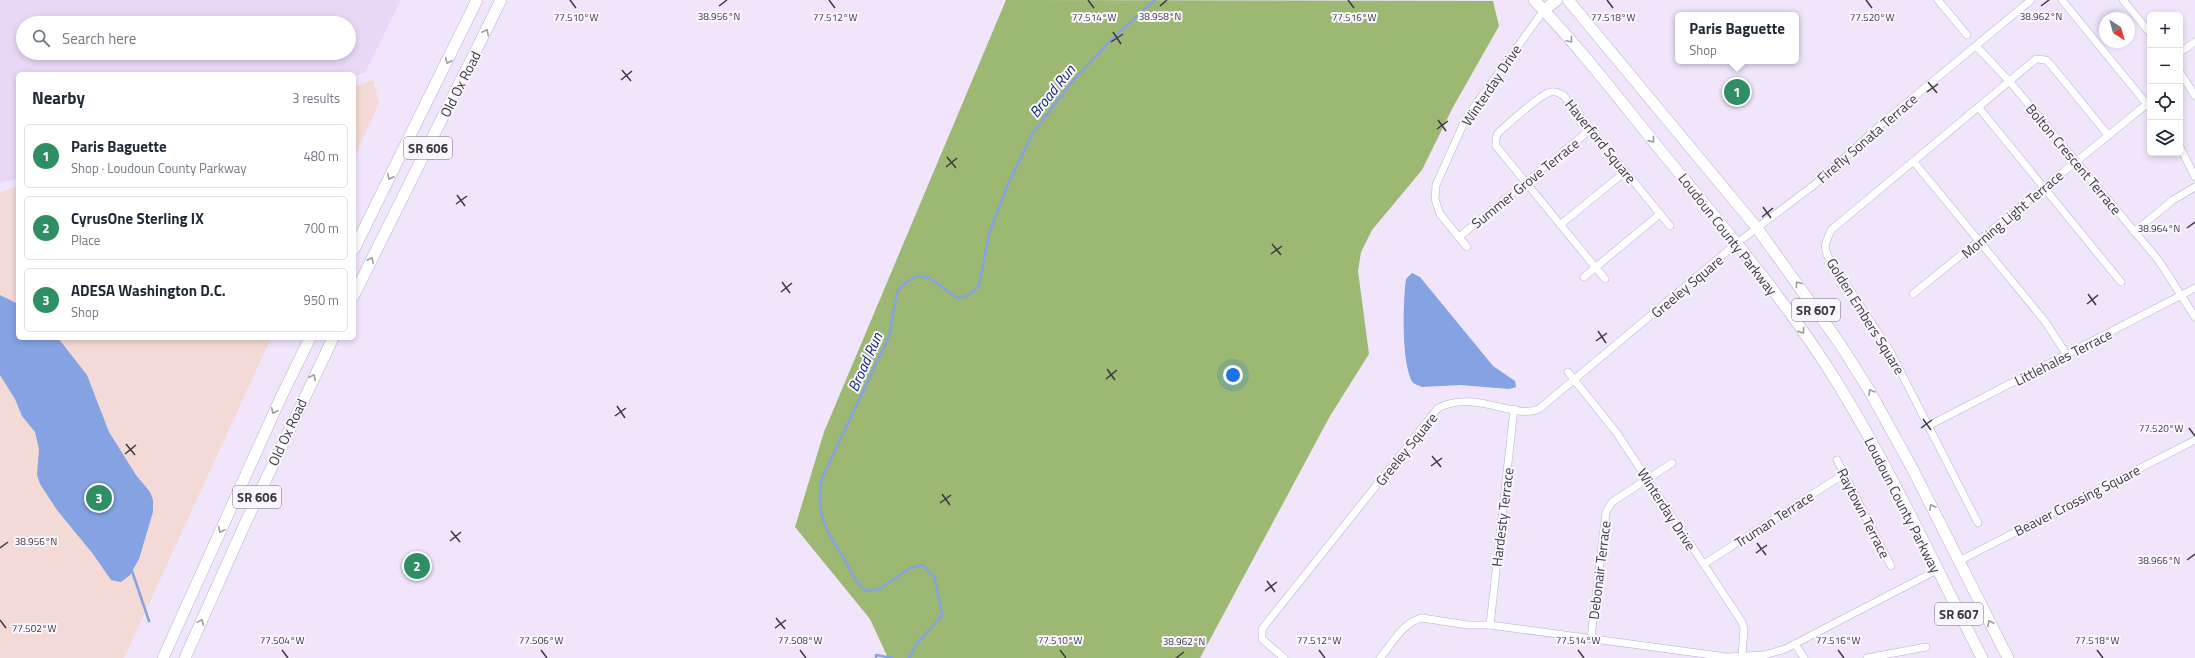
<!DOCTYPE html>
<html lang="en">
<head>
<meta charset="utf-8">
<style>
	body { margin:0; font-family:"Titillium Web",sans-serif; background:#f6f6f7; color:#1f2937 }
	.controls { position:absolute; right:12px; top:12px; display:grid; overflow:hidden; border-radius:6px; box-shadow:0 2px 6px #0003 }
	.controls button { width:36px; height:36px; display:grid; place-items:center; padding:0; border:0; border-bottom:1px solid #e0e1e3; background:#fff; color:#1f2937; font:20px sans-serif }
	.compass { position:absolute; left:2099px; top:12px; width:36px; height:36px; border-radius:50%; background:#fff; box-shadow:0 2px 6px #0003; rotate:143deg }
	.you { position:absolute; left:1233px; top:375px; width:14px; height:14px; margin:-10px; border:3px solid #fff; border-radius:50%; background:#1a73e8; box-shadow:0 0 0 6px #1a73e833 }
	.badge { display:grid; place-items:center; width:26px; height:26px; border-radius:50%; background:#308e65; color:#fff; font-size:13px; font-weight:700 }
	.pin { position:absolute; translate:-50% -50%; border:2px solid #fff; box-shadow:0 1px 4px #0006 }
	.popup { position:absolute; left:1675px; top:12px; width:124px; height:52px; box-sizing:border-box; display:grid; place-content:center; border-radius:6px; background:#fff; filter:drop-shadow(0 1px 3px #0005); font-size:13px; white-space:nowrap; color:#747a83 }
	.popup b { font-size:15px; color:#1f2937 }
	.popup::after { content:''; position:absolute; left:50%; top:100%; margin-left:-8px; border:8px solid transparent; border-top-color:#fff }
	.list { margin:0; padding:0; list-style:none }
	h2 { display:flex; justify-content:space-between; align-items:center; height:52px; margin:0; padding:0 16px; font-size:17px }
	h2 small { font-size:13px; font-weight:400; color:#747a83 }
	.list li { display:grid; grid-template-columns:26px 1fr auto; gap:12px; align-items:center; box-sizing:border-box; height:64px; margin:0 8px 8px; padding:0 8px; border:1px solid #e0e1e3; border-radius:6px }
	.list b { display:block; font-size:15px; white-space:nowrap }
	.list p { margin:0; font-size:13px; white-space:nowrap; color:#747a83 }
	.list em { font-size:13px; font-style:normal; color:#747a83 }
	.icon { flex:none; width:22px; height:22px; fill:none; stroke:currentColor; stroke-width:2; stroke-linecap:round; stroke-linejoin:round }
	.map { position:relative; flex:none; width:2195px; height:658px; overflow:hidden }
	.search { position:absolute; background:#fff; box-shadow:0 2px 6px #0003; left:16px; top:16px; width:340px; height:44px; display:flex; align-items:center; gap:10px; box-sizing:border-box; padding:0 14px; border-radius:22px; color:#747a83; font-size:15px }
	.panel { position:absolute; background:#fff; box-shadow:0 2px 6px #0003; left:16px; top:72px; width:340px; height:268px; border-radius:6px }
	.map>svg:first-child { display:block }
	.commercial { fill:#f4dad7 }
	.built { fill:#e8d8f5; fill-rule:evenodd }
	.forest { fill:#9cb872 }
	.water { fill:#85a2e2 }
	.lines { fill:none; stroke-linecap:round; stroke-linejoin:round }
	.stream { stroke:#85a2e2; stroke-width:2.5 }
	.street-casing { stroke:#bbafc4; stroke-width:8 }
	.primary-casing { stroke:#bbafc4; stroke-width:12 }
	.street { stroke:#fff; stroke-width:7 }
	.primary { stroke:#fff; stroke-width:11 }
	.oneway { stroke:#9e9ca0 }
	.ticks { fill:none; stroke:#3d3841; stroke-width:1.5 }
	.labels { text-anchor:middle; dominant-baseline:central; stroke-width:4; stroke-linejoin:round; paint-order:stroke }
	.shield { fill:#faf6fe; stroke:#76717a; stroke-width:1 }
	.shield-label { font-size:13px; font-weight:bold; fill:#3d3841 }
	.street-label { font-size:14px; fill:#3d3841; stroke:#faf6fe }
	.water-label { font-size:15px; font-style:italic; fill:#0f2870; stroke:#faf6fe }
	.ticks-label { font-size:10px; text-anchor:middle; fill:#3d3841; stroke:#faf6fe; stroke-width:4; stroke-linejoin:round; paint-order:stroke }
</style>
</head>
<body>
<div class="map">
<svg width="2195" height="658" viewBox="0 0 2195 658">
	<rect width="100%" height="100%" fill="#f1e5fb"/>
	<g class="commercial">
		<polygon points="373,80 379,103 354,158 354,87"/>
		<polygon points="18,186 18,338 271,338 124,658 0,658 0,192"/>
	</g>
	<path class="built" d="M0,0H401L365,73L354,76V74H18V178L0,183ZM23,23H349V53H23Z"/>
	<polygon class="forest" points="1006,0 1493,1 1499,26 1452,109 1422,170 1372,230 1361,252 1358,271 1369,354 1330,416 1200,658 888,658 870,619 795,527 824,432"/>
	<g class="water">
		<path d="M1412,273L1420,277L1493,366L1515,381L1516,387L1509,389L1460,385L1422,387L1413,383C1401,365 1403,300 1406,279Z"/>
		<polygon points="0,295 18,304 18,338 58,338 87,375 109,432 136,475 150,492 153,500 153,512 139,559 130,575 121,582 111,580 93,554 57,510 40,484 37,475 39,449 35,432 22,416 15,399 0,375"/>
	</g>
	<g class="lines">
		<g class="stream">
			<polyline points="132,571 149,621"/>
			<polyline points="876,658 876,655 892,658"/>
			<path d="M909,658L918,642L942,616L935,578L923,565L910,568L880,589L866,591C855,583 853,575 847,564C828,532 814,517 822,478L889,337L897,292L905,283L918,276L930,278L957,298L967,296L979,286L989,234L1008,184L1033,133L1071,83L1115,36L1155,0"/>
		</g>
		<defs>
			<g id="street">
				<polyline points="1938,0 1967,35"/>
				<polyline points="2062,0 2150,108"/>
				<polyline points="2123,0 2150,33"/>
				<polyline points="1976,46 2010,82 2159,261 2195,317"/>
				<polyline points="2180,52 2195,42"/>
				<polyline points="2180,72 2195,96"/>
				<polyline points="1979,108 2121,282"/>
				<polyline points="2180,147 2195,177"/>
				<polyline points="1914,162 2044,320 2067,355"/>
				<polyline points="1560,225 1626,171"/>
				<polyline points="2134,232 2173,200 2195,187"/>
				<polyline points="1459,237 1591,129"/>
				<polyline points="1467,247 1440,214 1435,199 1436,185 1466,118 1544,10"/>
				<polyline points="1584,277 1660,214"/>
				<path d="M1605,279L1496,146V138L1498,133C1508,124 1540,94 1551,92C1556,91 1559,93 1563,95L1670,226"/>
				<polyline points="1913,294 2147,104"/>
				<polyline points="1568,372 1616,432 1742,622 1744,629 1742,656"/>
				<polyline points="1930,425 2195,288"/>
				<polyline points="1837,460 1891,566"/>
				<polyline points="1978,523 1890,351 1827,255 1825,245 1831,230 2036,59 2046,60 2051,65 2108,135"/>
				<polyline points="1959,561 2195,440"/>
				<polyline points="1704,564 1844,474"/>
				<polyline points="1490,625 1514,409"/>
				<polyline points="1591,638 1606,512 1612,502 1672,463"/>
				<polyline points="1795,644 1804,658"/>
				<path d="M1284,658L1262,639V629L1438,408C1475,389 1514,420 1539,409L1737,243L1814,185L1886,120L2031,0"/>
				<path d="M1380,658C1392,644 1403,622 1422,618L1468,625H1490L1727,657L1764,655L1785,649L1937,570"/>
				<polyline points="1867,658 1926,647"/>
			</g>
			<g id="primary">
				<path d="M1534,0C1581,49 1623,104 1666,157C1726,230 1788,303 1838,384C1892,472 1935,566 1982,658"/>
				<polyline points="1568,0 1757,228 1840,344 1869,390 1911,466 2008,658"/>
				<polyline points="1544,10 1557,0"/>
				<polyline points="354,249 477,0"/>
				<polyline points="354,295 501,0"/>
				<polyline points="163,658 282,395 310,338"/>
				<polyline points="185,658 244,526 333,338"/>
			</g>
		</defs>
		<use href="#street" class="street-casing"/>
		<use href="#primary" class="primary-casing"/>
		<use href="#street" class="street"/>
		<use href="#primary" class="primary"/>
	</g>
	<defs><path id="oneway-chevron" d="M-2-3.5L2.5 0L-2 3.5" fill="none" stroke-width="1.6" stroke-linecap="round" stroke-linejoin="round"/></defs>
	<g class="oneway">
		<use href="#oneway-chevron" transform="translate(486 32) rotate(-63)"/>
		<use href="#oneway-chevron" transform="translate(1570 40) rotate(50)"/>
		<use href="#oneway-chevron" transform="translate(448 61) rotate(116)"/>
		<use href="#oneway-chevron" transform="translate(1652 140) rotate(51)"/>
		<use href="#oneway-chevron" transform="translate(390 177) rotate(116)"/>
		<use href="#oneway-chevron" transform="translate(371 260) rotate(-63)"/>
		<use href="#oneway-chevron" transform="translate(1798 284) rotate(-126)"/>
		<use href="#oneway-chevron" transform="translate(1802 331) rotate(55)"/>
		<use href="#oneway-chevron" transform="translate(313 377) rotate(-63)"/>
		<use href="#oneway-chevron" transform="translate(1871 392) rotate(-120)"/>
		<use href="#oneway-chevron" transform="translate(274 411) rotate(114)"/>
		<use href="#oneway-chevron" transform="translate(1932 507) rotate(-117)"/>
		<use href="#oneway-chevron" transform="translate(221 530) rotate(114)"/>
		<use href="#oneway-chevron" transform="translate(201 622) rotate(-66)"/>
		<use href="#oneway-chevron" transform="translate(1990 623) rotate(-116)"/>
	</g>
	<path class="ticks" d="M570,0L576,8M829,0L835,8M1088,0L1094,8M1348,0L1354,8M1607,0L1613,8M1866,0L1872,8M719,6L727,0M1160,6L1167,0M2041,6L2049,0M1113,32L1121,44M1111,42L1123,34M622,70L631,81M621,80L632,71M1928,82L1937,93M1927,92L1938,84M1438,120L1446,131M1437,129L1448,121M947,157L956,168M946,167L957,158M457,195L465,206M456,204L467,196M1763,207L1771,218M1762,217L1773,208M2187,228L2195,222M1272,244L1281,255M1271,254L1282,246M782,282L790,293M781,292L792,283M2088,294L2096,305M2087,304L2098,295M1598,331L1606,343M1596,341L1607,333M1107,369L1115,380M1106,379L1117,370M617,406L625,418M615,416L626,408M1923,419L1931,430M1921,428L1932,420M2189,428L2195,436M126,444L135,455M125,454L136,445M1432,456L1441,467M1431,466L1442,458M942,494L950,505M940,503L951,495M451,531L460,542M450,541L461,532M1757,543L1766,555M0,548L8,542M1756,553L1767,545M2187,560L2195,554M1267,581L1275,592M1265,591L1277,582M776,618L785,629M0,620L6,628M775,628L786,620M282,650L288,658M541,650L547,658M800,650L806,658M1060,650L1066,658M1319,650L1325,658M1578,650L1584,658M1838,650L1844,658M2097,650L2103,658M1176,658L1184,652"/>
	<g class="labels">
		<g class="shield">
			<rect x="404" y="137" width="48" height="22" rx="3"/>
			<rect x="1792" y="299" width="48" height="22" rx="3"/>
			<rect x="233" y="486" width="48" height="22" rx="3"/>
			<rect x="1935" y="603" width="48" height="22" rx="3"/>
		</g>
		<g class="shield-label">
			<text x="428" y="148">SR 606</text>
			<text x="1816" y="310">SR 607</text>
			<text x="257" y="497">SR 606</text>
			<text x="1959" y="614">SR 607</text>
		</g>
		<g class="street-label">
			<text transform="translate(460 84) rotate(-63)">Old Ox Road</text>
			<text transform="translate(1491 85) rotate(-56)">Winterday Drive</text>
			<text transform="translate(1867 138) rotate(-41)">Firefly Sonata Terrace</text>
			<text transform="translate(1601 141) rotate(51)">Haverford Square</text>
			<text transform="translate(2074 159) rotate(50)">Bolton Crescent Terrace</text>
			<text transform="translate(1525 183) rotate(-39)">Summer Grove Terrace</text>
			<text transform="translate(2012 214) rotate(-40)">Morning Light Terrace</text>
			<text transform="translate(1728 234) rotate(52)">Loudoun County Parkway</text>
			<text transform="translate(1687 286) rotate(-40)">Greeley Square</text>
			<text transform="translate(1866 316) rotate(58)">Golden Embers Square</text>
			<text transform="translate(2063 357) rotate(-27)">Littlehales Terrace</text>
			<text transform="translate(287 432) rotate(-65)">Old Ox Road</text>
			<text transform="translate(1406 449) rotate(-51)">Greeley Square</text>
			<text transform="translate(2077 500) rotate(-27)">Beaver Crossing Square</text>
			<text transform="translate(1903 505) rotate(63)">Loudoun County Parkway</text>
			<text transform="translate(1667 509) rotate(57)">Winterday Drive</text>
			<text transform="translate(1864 513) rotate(63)">Raytown Terrace</text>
			<text transform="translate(1502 517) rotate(-83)">Hardesty Terrace</text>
			<text transform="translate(1774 519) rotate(-33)">Truman Terrace</text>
			<text transform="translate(1599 570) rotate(-83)">Debonair Terrace</text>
		</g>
		<g class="water-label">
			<text transform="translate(1052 91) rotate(-51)">Broad Run</text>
			<text transform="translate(865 362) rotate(-66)">Broad Run</text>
		</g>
	</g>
	<g class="ticks-label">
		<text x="719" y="20">38.956°N</text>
		<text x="1160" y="20">38.958°N</text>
		<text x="2041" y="20">38.962°N</text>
		<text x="576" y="21">77.510°W</text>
		<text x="835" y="21">77.512°W</text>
		<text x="1094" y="21">77.514°W</text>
		<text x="1354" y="21">77.516°W</text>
		<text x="1613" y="21">77.518°W</text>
		<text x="1872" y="21">77.520°W</text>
		<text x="2159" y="232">38.964°N</text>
		<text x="2161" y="432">77.520°W</text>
		<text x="36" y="545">38.956°N</text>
		<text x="2159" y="564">38.966°N</text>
		<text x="34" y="632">77.502°W</text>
		<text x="282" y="644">77.504°W</text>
		<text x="541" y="644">77.506°W</text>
		<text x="800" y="644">77.508°W</text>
		<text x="1060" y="644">77.510°W</text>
		<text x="1319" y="644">77.512°W</text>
		<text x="1578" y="644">77.514°W</text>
		<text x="1838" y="644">77.516°W</text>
		<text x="2097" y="644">77.518°W</text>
		<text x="1184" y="645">38.962°N</text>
	</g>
</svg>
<div class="controls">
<button>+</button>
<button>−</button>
<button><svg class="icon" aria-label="locate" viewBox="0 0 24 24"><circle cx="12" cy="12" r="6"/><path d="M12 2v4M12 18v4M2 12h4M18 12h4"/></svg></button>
<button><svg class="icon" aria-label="layers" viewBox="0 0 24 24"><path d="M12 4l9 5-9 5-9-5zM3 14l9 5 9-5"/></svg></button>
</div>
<svg class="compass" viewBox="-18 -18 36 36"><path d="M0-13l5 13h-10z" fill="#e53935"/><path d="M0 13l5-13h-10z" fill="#747a83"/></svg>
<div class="you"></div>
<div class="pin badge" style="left:1737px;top:92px">1</div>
<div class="popup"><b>Paris Baguette</b>Shop</div>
<div class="pin badge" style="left:417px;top:566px">2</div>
<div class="pin badge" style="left:99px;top:498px">3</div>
<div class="search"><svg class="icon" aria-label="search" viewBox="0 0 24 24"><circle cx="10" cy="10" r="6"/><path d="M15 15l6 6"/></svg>Search here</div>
<section class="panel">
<h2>Nearby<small>3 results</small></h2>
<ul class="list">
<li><span class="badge">1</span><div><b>Paris Baguette</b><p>Shop · Loudoun County Parkway</p></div><em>480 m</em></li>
<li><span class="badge">2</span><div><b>CyrusOne Sterling IX</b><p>Place</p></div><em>700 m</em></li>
<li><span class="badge">3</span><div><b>ADESA Washington D.C.</b><p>Shop</p></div><em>950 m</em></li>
</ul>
</section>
</div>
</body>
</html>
